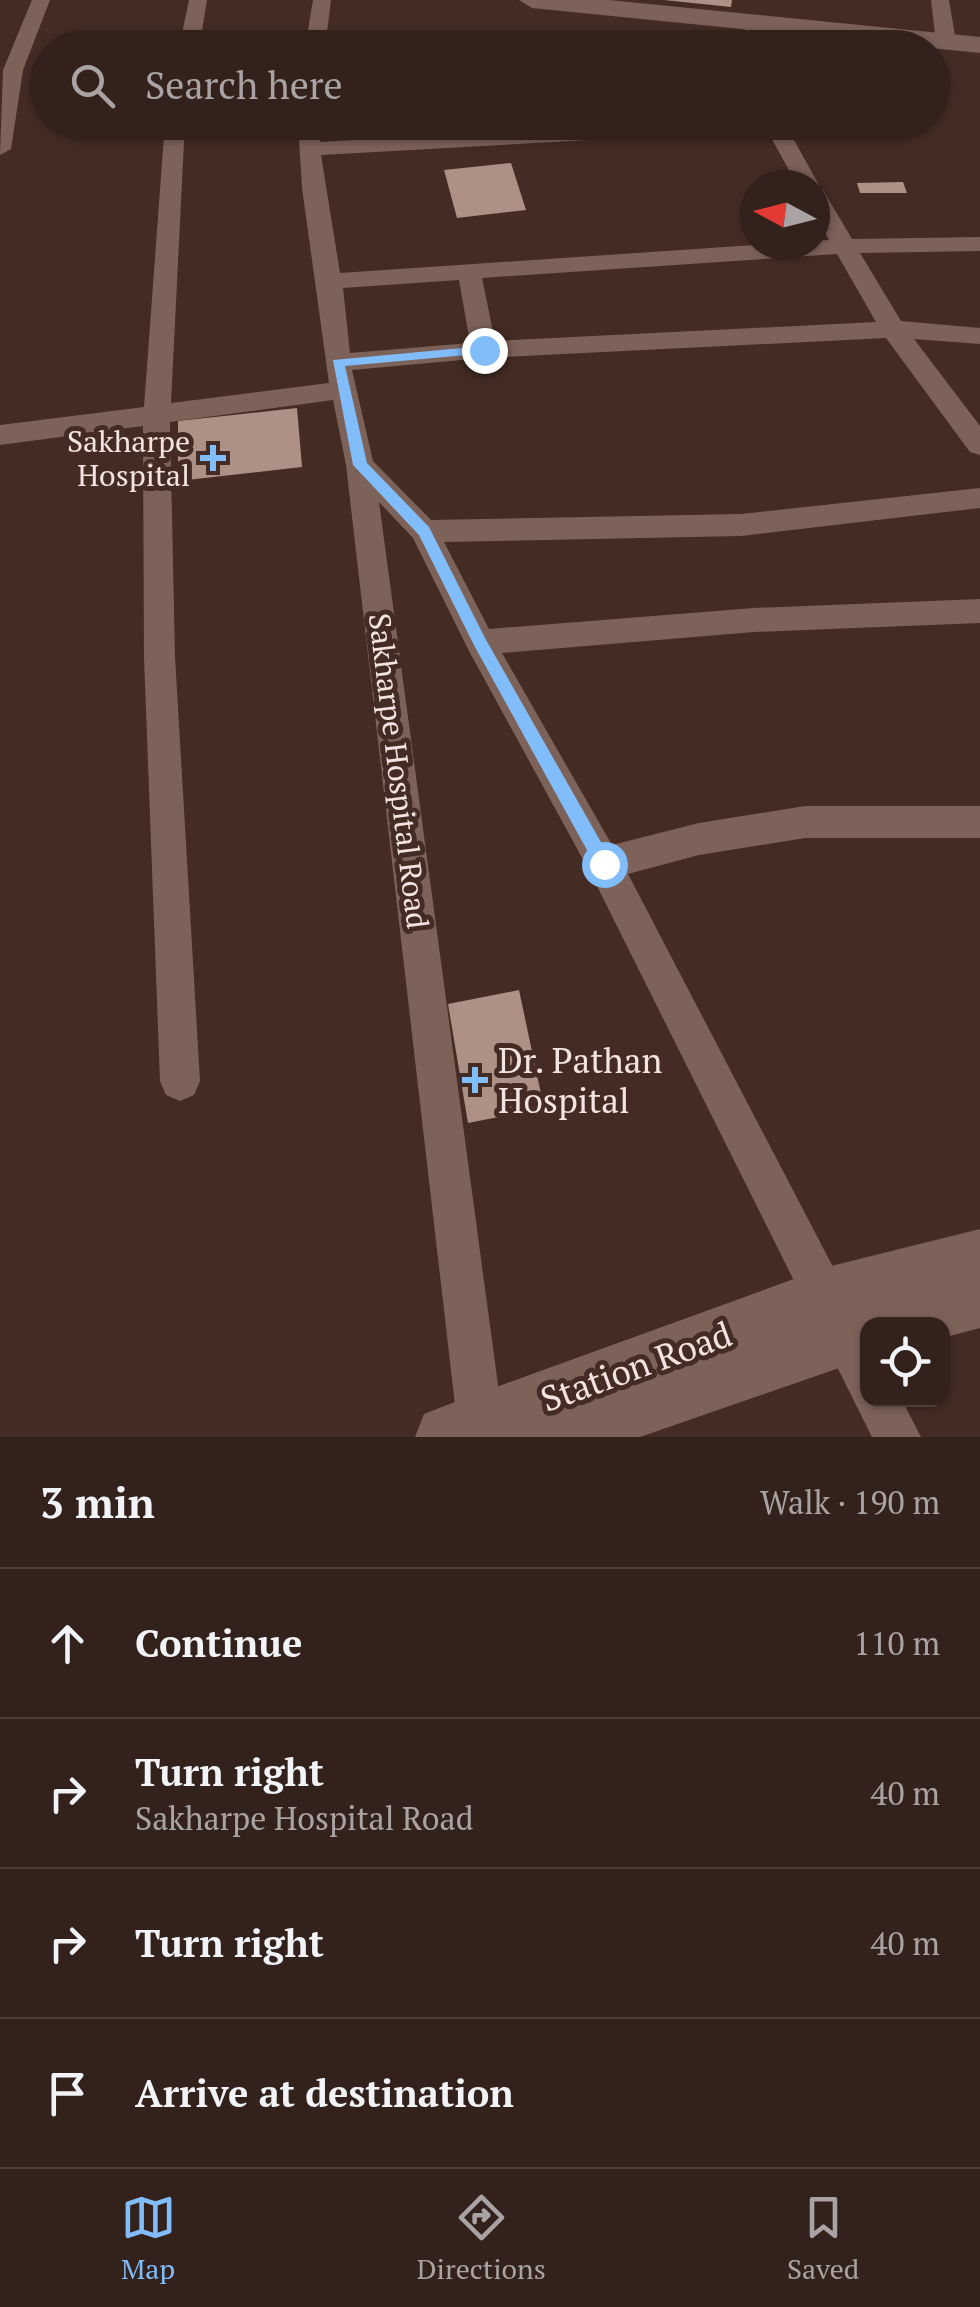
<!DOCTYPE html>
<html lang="en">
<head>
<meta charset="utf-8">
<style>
	body { margin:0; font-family:"PT Serif",serif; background:#3b2924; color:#f1f3f6 }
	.controls { position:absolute; right:30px; bottom:30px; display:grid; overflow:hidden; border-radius:20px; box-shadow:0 2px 8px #0004 }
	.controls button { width:90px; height:90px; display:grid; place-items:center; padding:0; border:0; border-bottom:2px solid #4e3e3a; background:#33211b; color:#f1f3f6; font:50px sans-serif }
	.compass { position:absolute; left:740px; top:170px; width:90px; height:90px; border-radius:50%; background:#33211b; box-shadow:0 2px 8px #0004; rotate:277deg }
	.stop { position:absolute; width:30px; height:30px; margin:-22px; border:8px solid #81bdfa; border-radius:50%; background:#fff }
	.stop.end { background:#81bdfa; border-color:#fff; box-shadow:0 2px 10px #0008 }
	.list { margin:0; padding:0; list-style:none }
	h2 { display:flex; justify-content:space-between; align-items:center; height:130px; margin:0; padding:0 40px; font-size:42px }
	h2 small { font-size:32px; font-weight:400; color:#a9a3a3 }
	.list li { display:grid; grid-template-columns:65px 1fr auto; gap:30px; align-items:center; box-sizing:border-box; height:150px; padding:0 40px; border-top:2px solid #4e3e3a }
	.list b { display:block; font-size:38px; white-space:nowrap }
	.list p { margin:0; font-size:32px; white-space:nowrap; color:#a9a3a3 }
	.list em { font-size:32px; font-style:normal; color:#a9a3a3 }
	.icon { flex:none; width:55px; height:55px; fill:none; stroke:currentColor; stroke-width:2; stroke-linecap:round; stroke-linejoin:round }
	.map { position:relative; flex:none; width:980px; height:1437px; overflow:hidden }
	.search { position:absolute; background:#33211b; box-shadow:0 2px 8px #0004; left:30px; right:30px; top:30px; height:110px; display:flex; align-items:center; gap:25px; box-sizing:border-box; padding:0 35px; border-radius:55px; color:#a9a3a3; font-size:38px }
	.sheet { height:730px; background:#33211b }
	nav { display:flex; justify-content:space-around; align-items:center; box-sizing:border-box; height:140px; border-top:2px solid #4e3e3a; background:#33211b; font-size:28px; color:#a9a3a3 }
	nav a { display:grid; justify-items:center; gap:5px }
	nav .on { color:#81bdfa }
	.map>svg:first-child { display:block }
	.building { fill:#ad9086 }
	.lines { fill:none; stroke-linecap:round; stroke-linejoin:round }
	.minor { fill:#7d6259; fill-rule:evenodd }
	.secondary { fill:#7d6259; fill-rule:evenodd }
	.route { fill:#81bdfa }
	.poi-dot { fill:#81bdfa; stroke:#442c24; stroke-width:4 }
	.labels { text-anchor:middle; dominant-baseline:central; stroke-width:10; stroke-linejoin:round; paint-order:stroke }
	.poi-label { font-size:30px; fill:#f4e4df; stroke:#442c24; text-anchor:end }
	.street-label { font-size:30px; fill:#f4e4df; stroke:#442c24 }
	.near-poi-label { font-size:35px; fill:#f4e4df; stroke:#442c24; text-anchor:start }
	.near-street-label { font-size:35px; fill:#f4e4df; stroke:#442c24 }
</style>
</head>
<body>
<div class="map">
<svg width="980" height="1437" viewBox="0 0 980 1437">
	<rect width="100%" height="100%" fill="#442c24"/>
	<g class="building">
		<polygon points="664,0 732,0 731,7"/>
		<polygon points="511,163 526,210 457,218 444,170"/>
		<polygon points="903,182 907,193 860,193 857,183"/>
		<polygon points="297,408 302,467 178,481 178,421"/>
		<polygon points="519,990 544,1108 468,1123 448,1004"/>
	</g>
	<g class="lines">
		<g class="minor">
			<polygon points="32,0 50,0 23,70 11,149 0,155 3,70"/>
			<polygon points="189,0 207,0 199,48 179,48"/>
			<polygon points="313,0 331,0 325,48 305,48"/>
			<polygon points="931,0 949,0 956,42 953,46 946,48 936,42"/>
			<polygon points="753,16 762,22 768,48 748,48 744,22"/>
			<path d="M165,122H185L171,403L329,383L302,188L298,122H318L320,142L669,122H784L819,185L817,189L823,190L852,239L980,237V251L860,253L901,321L980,328V344L914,339L980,426V455L970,452L886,338L484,358L352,370L373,461L431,520L741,514L980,488V508L741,536L444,542L489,629L754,608L980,599V623L754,632L502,653L612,845L699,823L805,806H980V838H805L699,855L628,874L868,1334V1400H902L921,1437H872L592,876L469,651L413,538L379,502L503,1422L497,1437H463L457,1422L346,465L333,400L170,422L175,657L200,1081L194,1095L180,1101L166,1095L160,1081L144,657L143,426L0,445V425L144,407ZM767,130L797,185H815V214L829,240L815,241V245H755L340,273L321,155ZM837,254L876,322L495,341L482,278ZM459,280L470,343L350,353L343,288Z"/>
		</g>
		<g class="secondary">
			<polygon points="519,0 609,0 980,37 980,53 532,8"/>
			<polygon points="980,1229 980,1328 942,1338 942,1324 868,1324 868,1358 640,1437 415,1437 424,1414 447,1405 827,1267"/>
		</g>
	</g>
	<polygon class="route" points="484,346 489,347 489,353 345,366 367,463 429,527 485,638 610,858 613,864 604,872 598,870 475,647 419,535 353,465 333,360"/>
	<g class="poi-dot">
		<path d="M208 443h10v10h10v10h-10v10h-10v-10h-10v-10h10z"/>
		<path d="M470 1065h10v10h10v10h-10v10h-10v-10h-10v-10h10z"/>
	</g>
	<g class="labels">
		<g class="poi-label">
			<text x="190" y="441">Sakharpe<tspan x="190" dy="34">Hospital</tspan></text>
		</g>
		<g class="street-label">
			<text transform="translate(399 771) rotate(83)">Sakharpe Hospital Road</text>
		</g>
		<g class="near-poi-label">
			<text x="498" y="1060">Dr. Pathan<tspan x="498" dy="40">Hospital</tspan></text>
		</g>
		<g class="near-street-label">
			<text transform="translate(636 1366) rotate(-20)">Station Road</text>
		</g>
	</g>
</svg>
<div class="controls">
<button><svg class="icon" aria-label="locate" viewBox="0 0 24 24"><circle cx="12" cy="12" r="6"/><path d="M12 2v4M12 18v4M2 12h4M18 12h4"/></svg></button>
</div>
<svg class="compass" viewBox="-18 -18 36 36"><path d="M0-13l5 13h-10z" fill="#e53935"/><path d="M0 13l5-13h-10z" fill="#a9a3a3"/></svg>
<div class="stop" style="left:604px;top:864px"></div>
<div class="stop end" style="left:484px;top:350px"></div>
<div class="search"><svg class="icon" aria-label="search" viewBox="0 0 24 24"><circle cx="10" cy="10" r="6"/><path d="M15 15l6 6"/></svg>Search here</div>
</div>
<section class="sheet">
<h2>3 min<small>Walk · 190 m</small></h2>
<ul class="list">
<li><svg class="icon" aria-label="ahead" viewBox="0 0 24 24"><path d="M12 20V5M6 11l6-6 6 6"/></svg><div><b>Continue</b></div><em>110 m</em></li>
<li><svg class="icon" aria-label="right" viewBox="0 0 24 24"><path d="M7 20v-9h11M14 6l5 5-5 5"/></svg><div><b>Turn right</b><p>Sakharpe Hospital Road</p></div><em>40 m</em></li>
<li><svg class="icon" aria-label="right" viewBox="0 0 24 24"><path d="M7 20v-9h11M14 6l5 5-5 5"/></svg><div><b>Turn right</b></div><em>40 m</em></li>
<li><svg class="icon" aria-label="arrive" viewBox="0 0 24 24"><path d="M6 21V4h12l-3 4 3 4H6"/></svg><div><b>Arrive at destination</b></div></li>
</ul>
</section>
<nav>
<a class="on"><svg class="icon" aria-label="map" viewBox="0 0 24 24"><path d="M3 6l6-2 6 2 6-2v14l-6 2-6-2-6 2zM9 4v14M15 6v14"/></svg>Map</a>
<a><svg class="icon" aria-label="directions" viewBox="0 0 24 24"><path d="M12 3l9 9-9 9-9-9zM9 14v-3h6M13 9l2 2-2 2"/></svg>Directions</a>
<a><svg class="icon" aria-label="saved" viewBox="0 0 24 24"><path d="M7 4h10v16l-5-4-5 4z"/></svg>Saved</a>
</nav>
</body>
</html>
